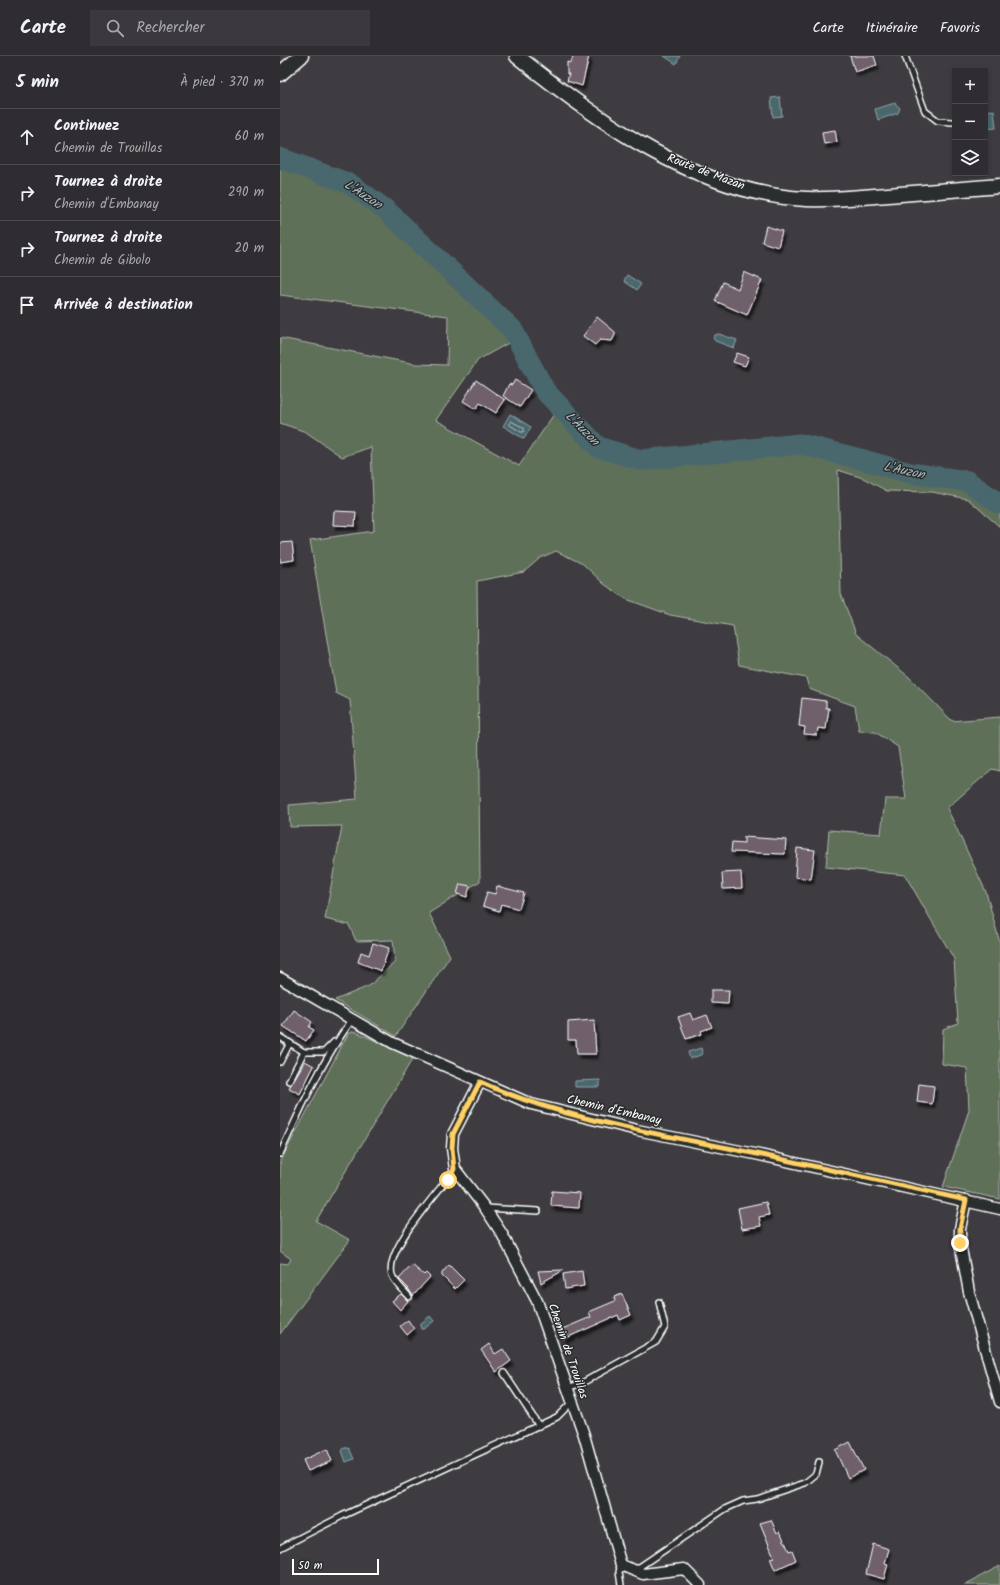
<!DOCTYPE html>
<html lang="fr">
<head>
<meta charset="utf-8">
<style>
	body { margin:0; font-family:Kalam,sans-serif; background:#3b393d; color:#f1f3f6 }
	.controls { position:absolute; right:12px; top:12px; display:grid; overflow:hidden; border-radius:0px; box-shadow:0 2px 6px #0003 }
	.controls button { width:36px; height:36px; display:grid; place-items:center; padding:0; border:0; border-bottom:1px solid #4a494d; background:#2f2d31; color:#f1f3f6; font:20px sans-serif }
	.scale { position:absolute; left:12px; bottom:10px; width:87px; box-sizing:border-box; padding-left:4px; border:2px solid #fff; border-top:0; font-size:11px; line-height:14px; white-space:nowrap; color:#fff; -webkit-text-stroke:3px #2a2d2e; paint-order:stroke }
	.stop { position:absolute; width:12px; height:12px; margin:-9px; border:3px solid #ffd166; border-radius:50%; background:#fff }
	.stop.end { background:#ffd166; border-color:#fff; box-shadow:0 1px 4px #0008 }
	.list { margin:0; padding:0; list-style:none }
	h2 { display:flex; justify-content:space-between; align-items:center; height:52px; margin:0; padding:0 16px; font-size:17px }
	h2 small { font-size:13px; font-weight:400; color:#a7a8ab }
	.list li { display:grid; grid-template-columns:26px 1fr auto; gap:12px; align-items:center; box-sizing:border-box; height:56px; padding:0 16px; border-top:1px solid #4a494d }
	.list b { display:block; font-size:15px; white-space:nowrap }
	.list p { margin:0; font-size:13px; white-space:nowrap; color:#a7a8ab }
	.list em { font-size:13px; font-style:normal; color:#a7a8ab }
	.icon { flex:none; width:22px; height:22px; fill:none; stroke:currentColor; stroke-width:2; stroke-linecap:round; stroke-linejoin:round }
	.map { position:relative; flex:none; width:720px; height:1529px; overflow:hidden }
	header { display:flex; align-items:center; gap:24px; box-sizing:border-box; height:56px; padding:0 20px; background:#2f2d31; border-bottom:1px solid #4a494d }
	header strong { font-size:19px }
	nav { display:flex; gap:22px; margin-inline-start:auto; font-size:14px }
	.search { width:280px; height:36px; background:#3b393d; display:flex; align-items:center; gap:10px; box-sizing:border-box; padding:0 14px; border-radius:0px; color:#a7a8ab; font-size:15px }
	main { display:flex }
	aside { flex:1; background:#2f2d31 }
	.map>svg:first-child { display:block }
	.green { fill:#5e6f58; stroke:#aeb7ac }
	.water { fill:#4a676e; stroke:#92a4a8 }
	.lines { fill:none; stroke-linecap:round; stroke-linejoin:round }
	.shore { stroke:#b7c2c5; stroke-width:1 }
	.river { stroke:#4a676e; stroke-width:21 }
	.building { fill:#6f606c; stroke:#fff; filter:url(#shadow) }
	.lane-casing { stroke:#fff; stroke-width:8 }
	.street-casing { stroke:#fff; stroke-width:13 }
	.secondary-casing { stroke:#fff; stroke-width:17 }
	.lane { stroke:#2a2d2e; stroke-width:5 }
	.street { stroke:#2a2d2e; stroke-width:10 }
	.secondary { stroke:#2a2d2e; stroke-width:14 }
	.route { stroke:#ffd166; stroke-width:5 }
	.labels { text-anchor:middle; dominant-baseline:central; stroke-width:3; stroke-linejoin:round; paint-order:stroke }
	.street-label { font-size:12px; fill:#fff; stroke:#2a2d2e }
	.water-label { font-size:13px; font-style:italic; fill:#aebbbe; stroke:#2a2d2e }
</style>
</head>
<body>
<header>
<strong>Carte</strong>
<div class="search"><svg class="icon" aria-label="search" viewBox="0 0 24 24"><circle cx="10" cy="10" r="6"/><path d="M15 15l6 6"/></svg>Rechercher</div>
<nav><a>Carte</a><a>Itinéraire</a><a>Favoris</a></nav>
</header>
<main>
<aside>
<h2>5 min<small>À pied · 370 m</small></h2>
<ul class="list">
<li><svg class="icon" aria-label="ahead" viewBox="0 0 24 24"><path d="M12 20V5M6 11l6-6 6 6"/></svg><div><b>Continuez</b><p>Chemin de Trouillas</p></div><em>60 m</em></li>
<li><svg class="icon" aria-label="right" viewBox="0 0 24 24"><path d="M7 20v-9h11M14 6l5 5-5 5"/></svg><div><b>Tournez à droite</b><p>Chemin d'Embanay</p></div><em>290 m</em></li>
<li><svg class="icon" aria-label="right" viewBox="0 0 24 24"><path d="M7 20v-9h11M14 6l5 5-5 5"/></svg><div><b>Tournez à droite</b><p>Chemin de Gibolo</p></div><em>20 m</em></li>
<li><svg class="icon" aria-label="arrive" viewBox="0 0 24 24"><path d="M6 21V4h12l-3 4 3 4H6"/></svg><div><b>Arrivée à destination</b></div></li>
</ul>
</aside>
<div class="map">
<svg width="720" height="1529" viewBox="0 0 720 1529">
	<defs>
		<filter id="shadow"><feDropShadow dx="2.5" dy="4.5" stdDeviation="1" flood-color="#0009"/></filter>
	</defs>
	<rect width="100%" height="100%" fill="#3f3c41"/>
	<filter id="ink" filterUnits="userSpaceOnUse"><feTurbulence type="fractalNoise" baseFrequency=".025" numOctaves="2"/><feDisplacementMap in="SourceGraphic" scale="8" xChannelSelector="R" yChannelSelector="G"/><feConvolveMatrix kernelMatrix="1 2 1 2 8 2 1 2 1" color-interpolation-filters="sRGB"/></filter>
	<g filter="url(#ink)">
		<g class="green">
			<polygon points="0,111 65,134 121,176 229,277 232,285 198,304 156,364 239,410 274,358 316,397 360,409 522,393 628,421 686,432 720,455 720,471 688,443 652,436 607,435 583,422 558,414 561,538 576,578 629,621 672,665 720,661 720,715 712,713 667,752 706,836 720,887 720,1143 663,1131 689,1054 687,1012 662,1008 663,973 678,967 674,903 625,819 546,811 549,774 601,778 605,743 626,743 618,691 595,676 579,675 575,650 529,633 526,622 459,609 453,570 390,559 346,543 324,528 303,508 276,495 260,502 244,516 197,525 200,825 149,857 170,900 116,980 55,944 89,930 115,906 113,884 76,885 69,869 45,863 62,770 10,771 9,749 77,743 70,644 56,637 30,484 94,475 91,391 62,401 26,376 0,367 0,282 136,308 167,309 168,260 0,239"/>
			<polygon points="74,975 133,1002 36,1165 70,1184 0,1278 0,1207 8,1208 11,1203 0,1195 0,1106 68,978"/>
			<polygon points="720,1510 720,1529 684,1529"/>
		</g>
		<g class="water">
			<polygon points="384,0 400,0 396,8"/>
			<polygon points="500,41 502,60 493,61 491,42"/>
			<polygon points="615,47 620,52 618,57 598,64 595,53"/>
			<polygon points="714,54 716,72 706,73 705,55"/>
			<polygon points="347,219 361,228 357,234 344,225"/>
			<polygon points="439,278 457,284 454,292 435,285 433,282 435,279"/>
			<polygon points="230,358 251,371 244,383 223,370"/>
			<polygon points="421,992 423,998 410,1003 408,996"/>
			<polygon points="320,1024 320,1031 295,1031 295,1025"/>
			<polygon points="150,1260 154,1265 144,1273 141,1273 140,1268"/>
			<polygon points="64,1392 69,1392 74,1403 66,1406 62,1395"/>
		</g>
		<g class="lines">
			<polygon class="shore" points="231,365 244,372 244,376 241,376 230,369"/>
			<polyline class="river" points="0,102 70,128 106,154 232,273 265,335 318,391 361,404 520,388 584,404 630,417 687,425 720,448"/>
		</g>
		<g class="building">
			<polygon points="293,0 309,0 302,30 287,25 289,18 287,18 287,6 291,7"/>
			<polygon points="570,0 594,0 597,9 575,16"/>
			<polygon points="555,74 557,86 544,88 542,76"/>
			<polygon points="486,170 502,175 498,191 482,186"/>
			<polygon points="464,216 482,224 467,259 435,245 443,226 458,233"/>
			<polygon points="317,261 335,276 335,279 332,285 320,284 315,289 303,280"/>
			<polygon points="457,297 469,301 465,310 453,306"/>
			<polygon points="196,324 225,344 216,357 200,347 196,353 183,345"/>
			<polygon points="235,324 251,334 240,351 223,340 229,328 232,329"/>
			<polygon points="54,455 76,456 75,470 53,469"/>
			<polygon points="12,486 14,504 0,506 0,487"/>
			<polygon points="522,642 546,645 546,652 549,652 546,673 538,672 537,679 524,678 525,671 519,670"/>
			<polygon points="464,781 506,784 505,798 451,796 452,786 464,787"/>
			<polygon points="517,792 535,794 531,823 515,821"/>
			<polygon points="461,816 462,832 443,833 442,817"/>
			<polygon points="180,828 190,830 187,841 177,838"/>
			<polygon points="217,830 244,837 239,853 221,848 219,855 203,850 207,836 215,838"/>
			<polygon points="93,887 109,892 101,915 78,906 81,896 89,899"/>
			<polygon points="431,934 449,934 448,948 431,947"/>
			<polygon points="14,954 32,966 29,971 34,974 26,985 3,970"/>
			<polygon points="410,957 413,964 427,959 432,971 421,975 422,978 406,983 398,961"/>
			<polygon points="314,964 316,998 297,998 296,984 288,984 288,966"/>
			<polygon points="25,1005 34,1010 20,1038 9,1032"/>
			<polygon points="639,1028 654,1030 652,1048 637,1046"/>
			<polygon points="272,1135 300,1137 299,1152 271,1150"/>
			<polygon points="486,1146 489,1159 479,1161 481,1170 462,1173 458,1152"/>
			<polygon points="132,1209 144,1219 146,1217 150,1221 133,1240 128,1232 119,1223"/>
			<polygon points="169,1209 184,1224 175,1233 162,1220 162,1217"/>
			<polygon points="284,1214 266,1224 261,1227 258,1215"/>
			<polygon points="302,1215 304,1230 285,1233 283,1218"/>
			<polygon points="121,1238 128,1245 120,1254 112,1245"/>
			<polygon points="342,1238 351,1259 340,1264 338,1259 284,1283 280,1274 311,1261 309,1256 335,1245 334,1241"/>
			<polygon points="128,1264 134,1273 127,1279 120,1270"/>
			<polygon points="209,1288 215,1298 223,1293 231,1305 216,1316 201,1294"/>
			<polygon points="570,1386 584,1414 568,1422 555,1394"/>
			<polygon points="47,1393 52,1405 28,1415 23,1404"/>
			<polygon points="491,1464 497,1477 500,1475 509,1495 512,1494 516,1504 495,1514 490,1502 494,1501 480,1467"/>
			<polygon points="593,1488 609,1493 605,1507 608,1508 604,1523 586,1518"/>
		</g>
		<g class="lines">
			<defs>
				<g id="lane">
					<polyline points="625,0 645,55 658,65 672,66"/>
					<polyline points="0,981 24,996 44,996 54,986"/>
					<polyline points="0,1006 10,987"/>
					<polyline points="9,1025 24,996"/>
					<path d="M0,1098C21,1052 42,1004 72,964"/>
					<polyline points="206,1152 258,1155"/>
					<path d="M129,1241C125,1235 114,1226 112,1219C104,1193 159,1136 175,1113"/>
					<polyline points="224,1317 259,1370"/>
					<polyline points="287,1332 302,1327 376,1286 385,1271 379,1246"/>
					<polyline points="0,1492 62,1460 277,1361 292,1346"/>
					<polyline points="355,1514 445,1453 463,1445 477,1443 525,1427 536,1418 539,1406"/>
					<polyline points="341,1529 339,1516 341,1509"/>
				</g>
				<g id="street">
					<polyline points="0,922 113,987 251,1048 357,1074 475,1098 720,1153"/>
					<polyline points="200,1026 173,1078 172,1092 175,1113 205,1152 222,1178 257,1245 304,1379 341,1509 363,1518 404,1513 420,1529"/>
					<polyline points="686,1144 680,1173 680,1187 689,1236 720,1346"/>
				</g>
				<g id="secondary">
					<path d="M237,0C318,65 418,138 526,143C554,144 581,141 608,139C645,136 683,133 720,130"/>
					<polyline points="0,18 21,0"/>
				</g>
			</defs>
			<use href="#lane" class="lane-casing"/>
			<use href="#street" class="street-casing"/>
			<use href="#secondary" class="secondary-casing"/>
			<use href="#lane" class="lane"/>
			<use href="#street" class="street"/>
			<use href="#secondary" class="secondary"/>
		</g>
	</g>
	<g class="lines" filter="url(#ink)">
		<path class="route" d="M168,1124L174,1113L172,1092L173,1078L200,1026C279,1062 368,1076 453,1093C531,1109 608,1127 686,1144L680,1173V1187"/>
	</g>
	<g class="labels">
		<g class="street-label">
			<text transform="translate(426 116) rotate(21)">Route de Mazan</text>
			<text transform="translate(334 1054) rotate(13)">Chemin d'Embanay</text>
			<text transform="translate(288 1295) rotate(71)">Chemin de Trouillas</text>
		</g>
		<g class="water-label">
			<text transform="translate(83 139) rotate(33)">L'Auzon</text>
			<text transform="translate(302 373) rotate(45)">L'Auzon</text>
			<text transform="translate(624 415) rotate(12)">L'Auzon</text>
		</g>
	</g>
</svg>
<div class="controls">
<button>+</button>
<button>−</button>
<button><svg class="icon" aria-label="layers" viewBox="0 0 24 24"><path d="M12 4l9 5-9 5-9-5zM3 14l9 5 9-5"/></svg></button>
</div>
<div class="scale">50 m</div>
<div class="stop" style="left:168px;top:1124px"></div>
<div class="stop end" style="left:680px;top:1187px"></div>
</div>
</main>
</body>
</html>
